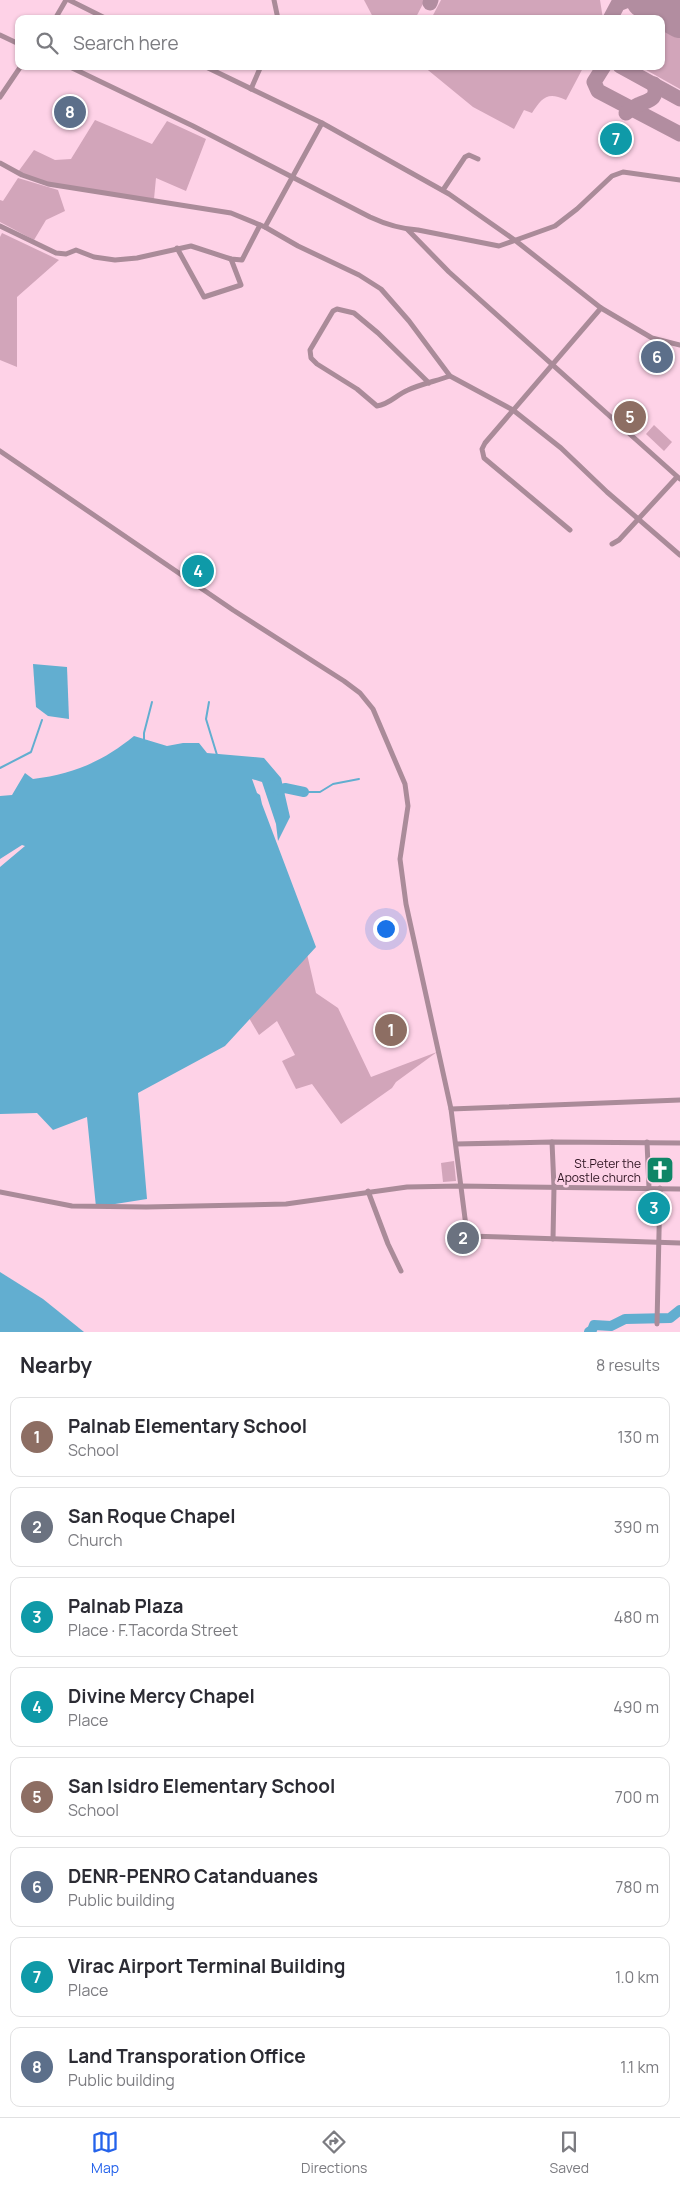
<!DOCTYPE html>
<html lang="en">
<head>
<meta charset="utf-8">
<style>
	body { margin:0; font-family:Manrope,sans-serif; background:#f7f7f7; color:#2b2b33 }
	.you { position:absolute; left:385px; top:928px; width:18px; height:18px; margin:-12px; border:4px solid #fff; border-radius:50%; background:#1a73e8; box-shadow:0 0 0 8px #1a73e833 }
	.badge { display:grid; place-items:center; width:32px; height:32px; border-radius:50%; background:#2563eb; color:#fff; font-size:16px; font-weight:700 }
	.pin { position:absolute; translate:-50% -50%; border:2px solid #fff; box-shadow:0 1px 5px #0006 }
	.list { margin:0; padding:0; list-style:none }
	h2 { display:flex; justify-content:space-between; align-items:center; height:65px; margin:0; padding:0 20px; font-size:21px }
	h2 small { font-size:16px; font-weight:400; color:#7c7c81 }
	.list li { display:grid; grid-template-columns:32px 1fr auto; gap:15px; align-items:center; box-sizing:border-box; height:80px; margin:0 10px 10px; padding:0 10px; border:1px solid #e1e1e2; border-radius:10px }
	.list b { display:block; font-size:19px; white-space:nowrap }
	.list p { margin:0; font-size:16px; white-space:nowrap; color:#7c7c81 }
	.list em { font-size:16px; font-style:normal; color:#7c7c81 }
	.icon { flex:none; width:28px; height:28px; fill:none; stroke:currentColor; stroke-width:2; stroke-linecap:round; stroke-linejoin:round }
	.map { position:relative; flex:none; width:680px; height:1332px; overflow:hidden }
	.search { position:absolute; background:#fff; box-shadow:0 1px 4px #0004; left:15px; right:15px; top:15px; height:55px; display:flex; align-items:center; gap:12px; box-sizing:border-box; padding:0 18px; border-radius:10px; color:#7c7c81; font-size:19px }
	.sheet { height:785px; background:#fff }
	nav { display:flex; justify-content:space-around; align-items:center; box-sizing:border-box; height:70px; border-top:1px solid #e1e1e2; background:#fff; font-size:14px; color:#7c7c81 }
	nav a { display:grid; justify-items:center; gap:2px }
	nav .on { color:#2563eb }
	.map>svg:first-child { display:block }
	.green { fill:#d2a5ba }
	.water { fill:#62aed0 }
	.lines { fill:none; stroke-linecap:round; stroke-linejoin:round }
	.stream { stroke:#62aed0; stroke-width:2 }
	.river { stroke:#62aed0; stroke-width:10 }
	.taxiway { stroke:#b28da0; stroke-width:15 }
	.runway { stroke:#b28da0; stroke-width:36 }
	.minor { stroke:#aa8b99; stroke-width:5 }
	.labels { text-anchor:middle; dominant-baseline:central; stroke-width:5; stroke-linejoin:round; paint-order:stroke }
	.poi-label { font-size:12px; fill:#2b121f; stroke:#fed2e7; text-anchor:end }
</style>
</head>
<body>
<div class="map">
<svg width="680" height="1332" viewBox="0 0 680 1332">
	<rect width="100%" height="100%" fill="#fed2e7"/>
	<g class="green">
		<polygon points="364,0 425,0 415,19 374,19"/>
		<polygon points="441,0 600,0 603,19 431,19"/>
		<polygon points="661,22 680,33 680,89 639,66 661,66"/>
		<path d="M423,66H584L566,100C547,91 542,98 532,113L524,110L514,129L473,107Z"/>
		<polygon points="95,120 152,144 167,121 206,139 186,191 156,178 154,199 48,184 18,172 34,150 55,160 71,159"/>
		<polygon points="18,178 58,190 65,211 46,220 34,240 0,222 0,200 3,201"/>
		<polygon points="2,233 59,260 17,297 17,367 0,360 0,237"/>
		<polygon points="654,425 672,442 664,451 646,434"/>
		<polygon points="307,954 316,993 338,1008 371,1077 437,1052 396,1082 392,1088 341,1124 312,1084 296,1089 282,1061 295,1055 277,1021 259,1035 249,1018"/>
		<polygon points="454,1161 456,1181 443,1182 441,1163"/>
	</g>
	<g class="water">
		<polygon points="33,664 67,667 69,719 48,716 36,707"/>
		<path d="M134,736L167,746L183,743H199L207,753L264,758L281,778L290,817L278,841L276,824L262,782L252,779L257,793L260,795L262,804L316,947L225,1046L138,1093L147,1199L96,1207L87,1117L53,1130L37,1113L0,1114V867L25,846L22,845L0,859V796L12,795L25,773L33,779C73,774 102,762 134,736Z"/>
		<polygon points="0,1272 43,1299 84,1332 0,1332"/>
	</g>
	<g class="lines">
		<g class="stream">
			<polyline points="209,702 206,719 217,755"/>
			<polyline points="144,741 144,733 152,702"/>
			<polyline points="0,768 31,752 42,720"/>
			<polyline points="304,792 320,792 333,784 359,779"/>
		</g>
		<g class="river">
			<polyline points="273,785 279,790 285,788 304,792"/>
			<polyline points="589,1332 592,1330 594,1325 611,1326 625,1319 670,1318 680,1310"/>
		</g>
		<g class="taxiway">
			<polyline points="430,3 431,0"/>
			<polyline points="610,19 618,4 628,0"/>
			<polyline points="604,66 594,82 598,91 680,134"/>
			<polyline points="620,66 680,99"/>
			<path d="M626,113C630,110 635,105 640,104C650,100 658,99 654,84"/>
		</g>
		<polyline class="runway" points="644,0 680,20"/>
		<g class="minor">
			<polyline points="69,0 107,19"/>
			<polyline points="274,0 278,19"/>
			<polyline points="55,19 66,0"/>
			<polyline points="0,35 19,44"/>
			<path d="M68,66L193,126L370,217C385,224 401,229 418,230L499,246L555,226L577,209L612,176L623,172L680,180"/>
			<polyline points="204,66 322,123 449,194 516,241 601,308 652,338 680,345"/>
			<polyline points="251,89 261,66"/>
			<polyline points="0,97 21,66"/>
			<polyline points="0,163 22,175 48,184 231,213 265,227 298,246 359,275 381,289 409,321 450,376 513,410 561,448 607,492 680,555"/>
			<polyline points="443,190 465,157 469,155 478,159"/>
			<polyline points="0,226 56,253 66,254 76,250 94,257 115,260 137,258 191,246 231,259 242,260 260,225"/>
			<polyline points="265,227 322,123"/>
			<polyline points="408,230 449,272 680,479"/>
			<polyline points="177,248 204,297 241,285 231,259"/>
			<path d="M429,383L378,333L354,313L337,309L333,311L310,350L311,358L317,364L357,389L377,406C390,404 396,395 408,390C421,384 436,381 450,376"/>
			<polyline points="0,451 233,610 344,681 360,693 373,709 405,784 408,806 400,859 406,904 451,1109 467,1234 469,1236 680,1243"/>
			<polyline points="570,530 484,458 482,449 485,443 601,308"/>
			<polyline points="612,544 619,540 677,477"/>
			<polyline points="451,1109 680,1100"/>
			<polyline points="552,1142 554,1187 553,1239"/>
			<polyline points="647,1142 649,1188"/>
			<polyline points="456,1144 552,1142 680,1143"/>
			<polyline points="368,1191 388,1244 401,1271"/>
			<polyline points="0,1192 72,1206 146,1207 286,1204 407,1187 460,1186 680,1189"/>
			<polyline points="657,1324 660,1188"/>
		</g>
	</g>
	<defs>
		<symbol id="church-square" viewBox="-11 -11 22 22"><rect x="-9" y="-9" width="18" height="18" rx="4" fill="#0f8667" stroke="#fed2e7"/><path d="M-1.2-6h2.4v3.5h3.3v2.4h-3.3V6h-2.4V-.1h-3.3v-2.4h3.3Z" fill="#fff"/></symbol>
	</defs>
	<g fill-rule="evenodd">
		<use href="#church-square" x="644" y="1154" width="32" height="32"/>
	</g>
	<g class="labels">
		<g class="poi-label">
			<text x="641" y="1163">St.Peter the<tspan x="641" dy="14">Apostle church</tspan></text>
		</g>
	</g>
</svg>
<div class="you"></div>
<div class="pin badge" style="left:391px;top:1030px;background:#8d6e63">1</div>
<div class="pin badge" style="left:463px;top:1238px;background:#6b7280">2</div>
<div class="pin badge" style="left:654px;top:1208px;background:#0f9aa8">3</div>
<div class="pin badge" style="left:198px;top:571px;background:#0f9aa8">4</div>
<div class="pin badge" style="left:630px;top:417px;background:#8d6e63">5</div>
<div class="pin badge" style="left:657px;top:357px;background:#5c6f8a">6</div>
<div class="pin badge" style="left:616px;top:139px;background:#0f9aa8">7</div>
<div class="pin badge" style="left:70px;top:112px;background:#5c6f8a">8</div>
<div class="search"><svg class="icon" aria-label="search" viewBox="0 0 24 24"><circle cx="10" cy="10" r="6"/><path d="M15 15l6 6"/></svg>Search here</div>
</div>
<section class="sheet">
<h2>Nearby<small>8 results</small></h2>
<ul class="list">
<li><span class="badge" style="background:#8d6e63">1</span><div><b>Palnab Elementary School</b><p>School</p></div><em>130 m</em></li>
<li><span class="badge" style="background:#6b7280">2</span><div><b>San Roque Chapel</b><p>Church</p></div><em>390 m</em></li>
<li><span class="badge" style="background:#0f9aa8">3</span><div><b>Palnab Plaza</b><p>Place · F.Tacorda Street</p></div><em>480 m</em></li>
<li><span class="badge" style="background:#0f9aa8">4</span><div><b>Divine Mercy Chapel</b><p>Place</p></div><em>490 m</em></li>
<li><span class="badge" style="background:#8d6e63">5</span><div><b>San Isidro Elementary School</b><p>School</p></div><em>700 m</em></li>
<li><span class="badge" style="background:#5c6f8a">6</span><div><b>DENR-PENRO Catanduanes</b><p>Public building</p></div><em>780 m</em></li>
<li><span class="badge" style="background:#0f9aa8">7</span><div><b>Virac Airport Terminal Building</b><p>Place</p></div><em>1.0 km</em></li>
<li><span class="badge" style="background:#5c6f8a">8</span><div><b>Land Transporation Office</b><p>Public building</p></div><em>1.1 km</em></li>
</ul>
</section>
<nav>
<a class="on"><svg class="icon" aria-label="map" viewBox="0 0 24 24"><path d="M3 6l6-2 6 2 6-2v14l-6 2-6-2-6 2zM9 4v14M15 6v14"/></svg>Map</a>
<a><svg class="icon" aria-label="directions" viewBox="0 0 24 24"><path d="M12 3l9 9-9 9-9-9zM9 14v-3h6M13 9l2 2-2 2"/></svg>Directions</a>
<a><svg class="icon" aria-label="saved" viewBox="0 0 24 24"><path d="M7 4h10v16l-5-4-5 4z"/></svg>Saved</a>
</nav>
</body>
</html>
